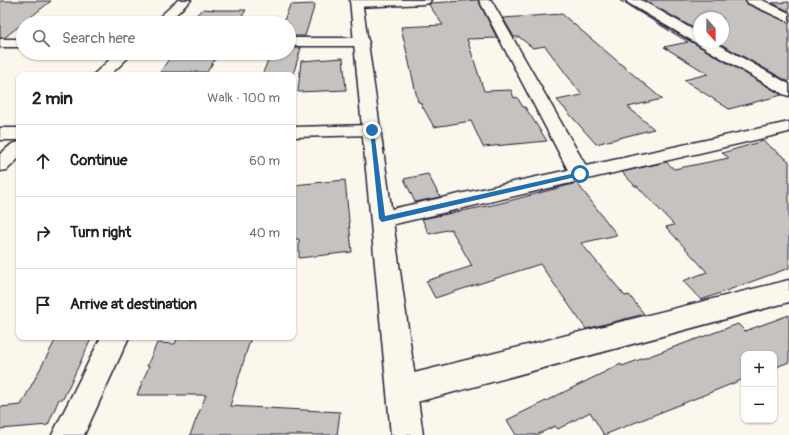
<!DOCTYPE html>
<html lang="en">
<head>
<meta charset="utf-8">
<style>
	body { margin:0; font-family:Pangolin,sans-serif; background:#f6f6f6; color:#202124 }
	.controls { position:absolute; right:12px; bottom:12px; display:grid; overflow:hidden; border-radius:8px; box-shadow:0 1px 3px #0004 }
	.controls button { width:36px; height:36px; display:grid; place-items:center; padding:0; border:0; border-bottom:1px solid #e0e0e0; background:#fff; color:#202124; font:20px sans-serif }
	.compass { position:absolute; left:693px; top:12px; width:36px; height:36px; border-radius:50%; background:#fff; box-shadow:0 1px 3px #0004; rotate:159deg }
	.stop { position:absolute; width:12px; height:12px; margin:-9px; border:3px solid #1f6fb2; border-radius:50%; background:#fff }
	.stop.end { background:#1f6fb2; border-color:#fff; box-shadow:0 1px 4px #0008 }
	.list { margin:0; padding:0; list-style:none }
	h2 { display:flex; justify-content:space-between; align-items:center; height:52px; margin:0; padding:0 16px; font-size:17px }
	h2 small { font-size:13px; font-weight:400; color:#757577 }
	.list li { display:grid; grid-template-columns:26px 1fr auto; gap:12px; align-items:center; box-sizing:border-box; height:72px; padding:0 16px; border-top:1px solid #e0e0e0 }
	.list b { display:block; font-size:15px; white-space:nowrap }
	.list em { font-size:13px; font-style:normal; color:#757577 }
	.icon { flex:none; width:22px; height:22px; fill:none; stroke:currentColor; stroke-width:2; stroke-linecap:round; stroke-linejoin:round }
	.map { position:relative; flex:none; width:789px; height:435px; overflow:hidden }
	.search { position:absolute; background:#fff; box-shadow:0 1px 3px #0004; left:16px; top:16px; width:280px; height:44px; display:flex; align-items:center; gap:10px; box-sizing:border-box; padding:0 14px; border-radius:22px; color:#757577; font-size:15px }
	.panel { position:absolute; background:#fff; box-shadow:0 1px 3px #0004; left:16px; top:72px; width:280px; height:268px; border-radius:8px }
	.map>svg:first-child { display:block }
	.building { fill:#c6c2c0; stroke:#22223b }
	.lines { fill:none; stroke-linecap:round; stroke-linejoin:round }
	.street-casing { stroke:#22223b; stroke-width:3 }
	.secondary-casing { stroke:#22223b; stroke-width:3 }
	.street { fill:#fbf7ec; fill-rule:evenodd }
	.secondary { fill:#fbf7ec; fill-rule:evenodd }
	.route { fill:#1f6fb2 }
</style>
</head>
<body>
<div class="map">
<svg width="789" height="435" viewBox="0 0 789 435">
	<rect width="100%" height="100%" fill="#fbf7ec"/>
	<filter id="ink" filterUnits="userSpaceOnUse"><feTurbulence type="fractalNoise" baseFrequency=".025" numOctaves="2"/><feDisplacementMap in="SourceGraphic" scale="8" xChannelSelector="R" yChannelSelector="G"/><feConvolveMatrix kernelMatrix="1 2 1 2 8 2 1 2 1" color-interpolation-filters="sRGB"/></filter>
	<g filter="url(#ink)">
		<g class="building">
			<polygon points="478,0 497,38 467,39 484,91 511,90 514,98 517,97 523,107 525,107 547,141 483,147 471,121 434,127 420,102 418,102 401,27 443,25 429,5 431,3"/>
			<polygon points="619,0 625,0 627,4 782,95 729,109 684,80 708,74 664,47 688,42"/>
			<polygon points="644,0 745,0 747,4 789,23 789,82 717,42 723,42 723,18 699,18 699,31"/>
			<polygon points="0,1 51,1 4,38 0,38"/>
			<polygon points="789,2 789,11 772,3"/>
			<polygon points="315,4 305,36 289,36 289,23 283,23 290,5"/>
			<polygon points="203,9 217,10 246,10 238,23 181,23 182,16 195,16"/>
			<polygon points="562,14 662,99 628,107 654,129 596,144 557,100 582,95 545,46 533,48 519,37 514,37 503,18"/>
			<polygon points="289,48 301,48 293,75 262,75 271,53 289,53"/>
			<polygon points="173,53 219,53 207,72 160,72"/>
			<polygon points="343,58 346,90 298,92 301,61"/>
			<polygon points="763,141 789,161 789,268 701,300 683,281 707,272 666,227 674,225 637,186 635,186 622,172 666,162 674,169 729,158 722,153"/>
			<polygon points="428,174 440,197 415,202 404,179"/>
			<polygon points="345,180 352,252 299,258 299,239 293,239 293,185"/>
			<polygon points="577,183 617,235 581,243 625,296 629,295 644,314 586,329 540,264 435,298 426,281 472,266 451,229 429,234 422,219 497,204"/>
			<polygon points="789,315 789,362 774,368 774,354 744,354 744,379 604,435 590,412 558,429 555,426 536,435 516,435 507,420 621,364 622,366 738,324 745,331"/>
			<polygon points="57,337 92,337 63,399 59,399 48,425 0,429 0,407 21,405"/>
			<polygon points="178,337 251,337 230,406 340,412 337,435 190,435 206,395 137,395 149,366 147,366 157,343 175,344"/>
		</g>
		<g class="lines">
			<defs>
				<g id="street">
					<polygon points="353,0 431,0 429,3 425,4 357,7 353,6 351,3"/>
					<polygon points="479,0 491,0 586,166 789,122 789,132 382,227 374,225 371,219 374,213 382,211 568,170"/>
					<polygon points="626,0 641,0 699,33 699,42 714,42 789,84 789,96 783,94 628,3"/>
					<polygon points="746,0 762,0 789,13 789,22 748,3"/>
					<polygon points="289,38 362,38 367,39 369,42 367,45 362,46 289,46"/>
					<rect x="0" y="39" width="23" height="8"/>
					<polygon points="372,125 378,126 381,130 378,134 372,135 293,137 293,127"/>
					<rect x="0" y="128" width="19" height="12"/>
					<polygon points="789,280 789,302 402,406 391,402 387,391 391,380 402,376"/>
					<polygon points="101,337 129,337 84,435 52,435"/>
				</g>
				<g id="secondary">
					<polygon points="178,0 191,0 167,23 153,23"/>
					<polygon points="350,0 362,0 423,435 391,435"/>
					<polygon points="117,53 133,53 110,75 93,75"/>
					<polygon points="19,142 19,158 7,170 0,171 0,154 12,144"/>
				</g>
			</defs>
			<use href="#street" class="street-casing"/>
			<use href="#secondary" class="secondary-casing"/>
			<use href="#street" class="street"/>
			<use href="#secondary" class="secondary"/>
		</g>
	</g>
	<polygon class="route" points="370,129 374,130 385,216 580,172 583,174 580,176 382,222 379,219"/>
</svg>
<div class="controls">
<button>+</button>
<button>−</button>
</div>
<svg class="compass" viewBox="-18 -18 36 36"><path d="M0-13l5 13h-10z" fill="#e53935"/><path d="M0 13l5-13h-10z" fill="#757577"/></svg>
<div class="stop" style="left:580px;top:174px"></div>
<div class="stop end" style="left:372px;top:130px"></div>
<div class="search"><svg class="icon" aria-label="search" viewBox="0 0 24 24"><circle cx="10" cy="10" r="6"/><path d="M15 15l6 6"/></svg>Search here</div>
<section class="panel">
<h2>2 min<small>Walk · 100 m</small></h2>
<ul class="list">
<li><svg class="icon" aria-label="ahead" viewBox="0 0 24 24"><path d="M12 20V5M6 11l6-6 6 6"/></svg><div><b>Continue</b></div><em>60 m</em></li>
<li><svg class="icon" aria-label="right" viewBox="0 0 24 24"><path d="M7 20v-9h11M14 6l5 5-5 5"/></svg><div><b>Turn right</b></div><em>40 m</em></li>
<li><svg class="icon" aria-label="arrive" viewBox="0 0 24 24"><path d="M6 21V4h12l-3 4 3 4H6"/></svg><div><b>Arrive at destination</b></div></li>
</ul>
</section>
</div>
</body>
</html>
